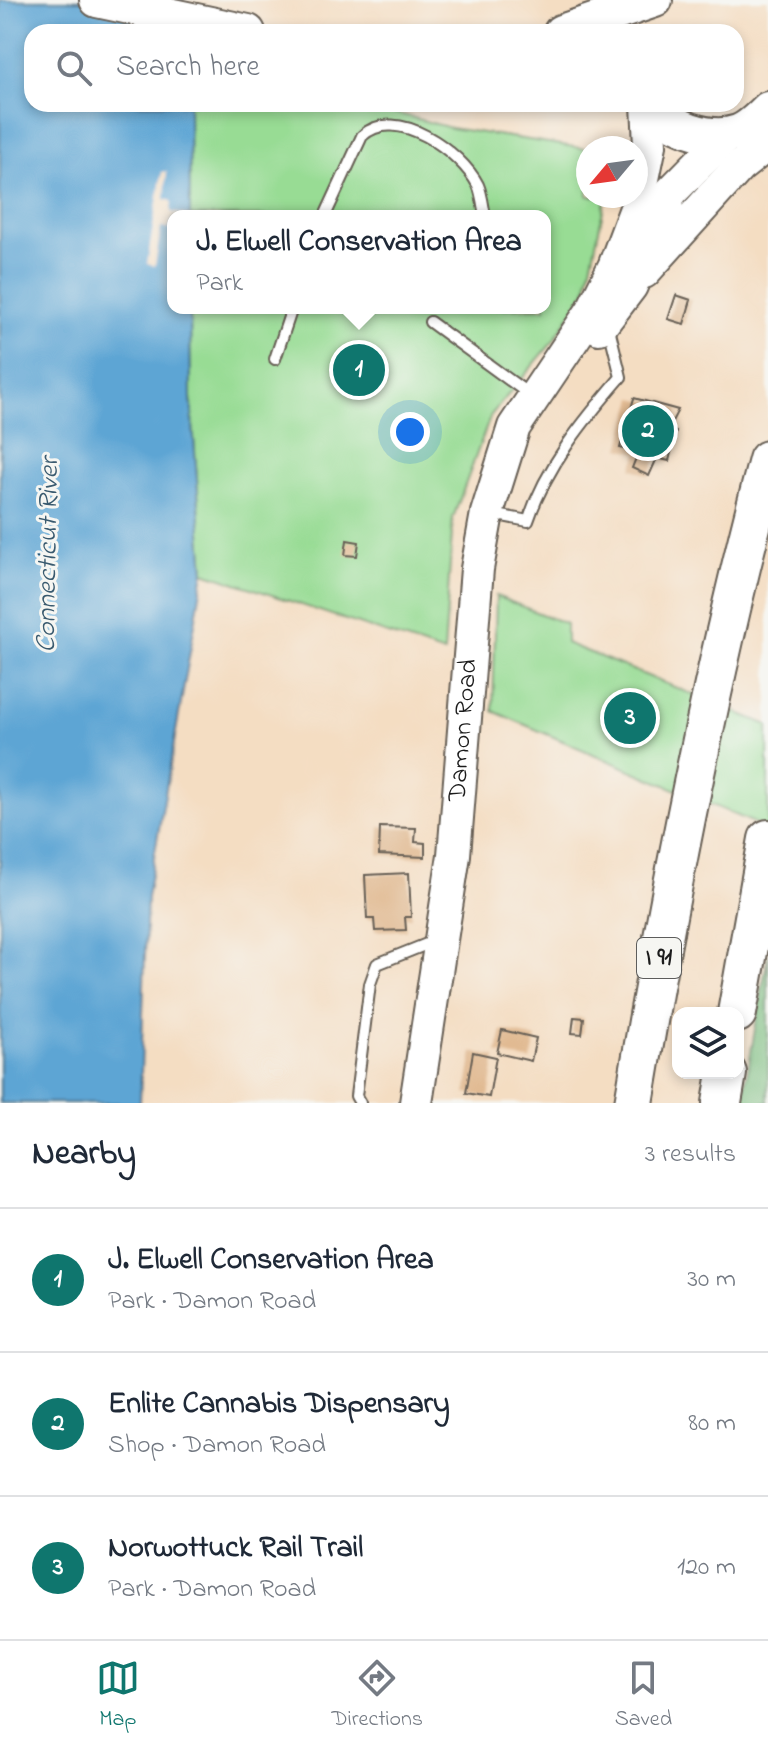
<!DOCTYPE html>
<html lang="en">
<head>
<meta charset="utf-8">
<style>
	body { margin:0; font-family:"Indie Flower",sans-serif; background:#f6f6f7; color:#1f2937 }
	.controls { position:absolute; right:24px; bottom:24px; display:grid; overflow:hidden; border-radius:16px; box-shadow:0 4px 12px #0003 }
	.controls button { width:72px; height:72px; display:grid; place-items:center; padding:0; border:0; border-bottom:2px solid #e0e1e3; background:#fff; color:#1f2937; font:40px sans-serif }
	.compass { position:absolute; left:576px; top:136px; width:72px; height:72px; border-radius:50%; background:#fff; box-shadow:0 4px 12px #0003; rotate:241deg }
	.you { position:absolute; left:410px; top:432px; width:28px; height:28px; margin:-20px; border:6px solid #fff; border-radius:50%; background:#1a73e8; box-shadow:0 0 0 12px #1a73e833 }
	.badge { display:grid; place-items:center; width:52px; height:52px; border-radius:50%; background:#0f766e; color:#fff; font-size:26px; font-weight:700 }
	.pin { position:absolute; translate:-50% -50%; border:4px solid #fff; box-shadow:0 2px 8px #0006 }
	.popup { position:absolute; left:167px; top:210px; width:384px; height:104px; box-sizing:border-box; display:grid; place-content:center; border-radius:16px; background:#fff; filter:drop-shadow(0 2px 6px #0005); font-size:26px; white-space:nowrap; color:#747a83 }
	.popup b { font-size:30px; color:#1f2937 }
	.popup::after { content:''; position:absolute; left:50%; top:100%; margin-left:-16px; border:16px solid transparent; border-top-color:#fff }
	.list { margin:0; padding:0; list-style:none }
	h2 { display:flex; justify-content:space-between; align-items:center; height:104px; margin:0; padding:0 32px; font-size:34px }
	h2 small { font-size:26px; font-weight:400; color:#747a83 }
	.list li { display:grid; grid-template-columns:52px 1fr auto; gap:24px; align-items:center; box-sizing:border-box; height:144px; padding:0 32px; border-top:2px solid #e0e1e3 }
	.list b { display:block; font-size:30px; white-space:nowrap }
	.list p { margin:0; font-size:26px; white-space:nowrap; color:#747a83 }
	.list em { font-size:26px; font-style:normal; color:#747a83 }
	.icon { flex:none; width:44px; height:44px; fill:none; stroke:currentColor; stroke-width:2; stroke-linecap:round; stroke-linejoin:round }
	.map { position:relative; flex:none; width:768px; height:1103px; overflow:hidden }
	.search { position:absolute; background:#fff; box-shadow:0 4px 12px #0003; left:24px; right:24px; top:24px; height:88px; display:flex; align-items:center; gap:20px; box-sizing:border-box; padding:0 28px; border-radius:24px; color:#747a83; font-size:30px }
	.sheet { height:536px; background:#fff }
	nav { display:flex; justify-content:space-around; align-items:center; box-sizing:border-box; height:112px; border-top:2px solid #e0e1e3; background:#fff; font-size:22px; color:#747a83 }
	nav a { display:grid; justify-items:center; gap:4px }
	nav .on { color:#0f766e }
	.map>svg:first-child { display:block }
	.green { fill:#98dc94; stroke:#5a7c58; stroke-width:2 }
	.forest { fill:#7abc7e; stroke:#4b6c4d; stroke-width:2 }
	.water { fill:#5da5d4; stroke:#3c6078; stroke-width:2 }
	.pier { fill:#f4ddc2 }
	.building { fill:#e1ba92 }
	.lines { fill:none; stroke-linecap:round; stroke-linejoin:round }
	.service-casing { stroke:#686056; stroke-width:14 }
	.primary-casing { stroke:#686056; stroke-width:36 }
	.trunk-casing { stroke:#686056; stroke-width:38 }
	.motorway-casing { stroke:#686056; stroke-width:42 }
	.service { stroke:#fff; stroke-width:10 }
	.primary { stroke:#fff; stroke-width:32 }
	.trunk { stroke:#fff; stroke-width:34 }
	.motorway { stroke:#fff; stroke-width:38 }
	.labels { text-anchor:middle; dominant-baseline:central; stroke-width:6; stroke-linejoin:round; paint-order:stroke }
	.shield { fill:#f6f6f2; stroke:#5d5d5c; stroke-width:2 }
	.shield-label { font-size:24px; font-weight:bold; fill:#1c1c1c }
	.street-label { font-size:26px; fill:#1c1c1c; stroke:#f6f6f2 }
	.water-label { font-size:28px; font-style:italic; fill:#395a6f; stroke:#f6f6f2 }
</style>
</head>
<body>
<div class="map">
<svg width="768" height="1103" viewBox="0 0 768 1103">
	<rect width="100%" height="100%" fill="#f6f6f2"/>
	<filter id="ink" filterUnits="userSpaceOnUse"><feTurbulence type="fractalNoise" baseFrequency=".0125" numOctaves="2"/><feDisplacementMap in="SourceGraphic" scale="16" xChannelSelector="R" yChannelSelector="G"/><feConvolveMatrix kernelMatrix="1 2 1 2 8 2 1 2 1" color-interpolation-filters="sRGB"/></filter>
	<filter id="wash" filterUnits="userSpaceOnUse"><feTurbulence type="fractalNoise" baseFrequency=".006" numOctaves="4" result="noise"/><feDisplacementMap in="SourceGraphic" scale="32" xChannelSelector="R" yChannelSelector="G"/><feGaussianBlur stdDeviation="1.8" result="paint"/><feColorMatrix in="noise" values="0 0 0 0 0 0 0 0 0 0 0 0 0 0 0 0 0 1.4 0 .05"/><feComposite in="paint" operator="in"/></filter>
	<g filter="url(#wash)">
		<rect width="100%" height="100%" fill="#f4ddc2"/>
		<g class="green">
			<polygon points="189,104 363,104 451,128 588,149 588,196 606,196 586,291 552,343 491,415 453,518 444,653 204,572 191,398 190,308 545,308 545,216 190,216"/>
			<polygon points="496,596 566,624 566,643 768,725 768,829 493,711"/>
		</g>
		<polygon class="forest" points="768,955 768,1103 742,1103"/>
		<polygon class="water" points="0,0 183,0 186,32 32,32 32,104 189,104 190,216 173,216 173,308 190,308 191,398 204,572 147,897 140,1103 0,1103"/>
		<polygon class="pier" points="167,171 165,199 172,201 171,212 190,216 173,216 169,229 161,228 155,266 147,264 162,172"/>
		<g id="blocks">
			<g class="building">
				<polygon points="676,295 691,300 684,324 668,319"/>
				<polygon points="634,398 678,410 668,429 676,432 669,461 657,458 649,476 632,468 638,453 620,448"/>
				<polygon points="347,540 359,542 357,556 345,555"/>
				<polygon points="380,827 416,828 415,842 425,843 425,857 379,855"/>
				<polygon points="409,873 411,917 405,917 406,930 375,931 374,919 367,919 365,875"/>
				<polygon points="574,1017 584,1018 582,1034 572,1033"/>
				<polygon points="502,1030 536,1038 531,1061 497,1053"/>
				<polygon points="473,1052 496,1057 489,1097 466,1093"/>
			</g>
		</g>
	</g>
	<g filter="url(#ink)">
		<use href="#blocks" fill-opacity="0" stroke="#686056" stroke-width="2"/>
		<g class="lines">
			<defs>
				<g id="service">
					<path d="M325,216L362,136C396,104 461,152 478,185C482,194 483,206 485,216"/>
					<polyline points="430,322 530,395"/>
					<polyline points="275,359 292,308"/>
					<path d="M492,514L528,521C547,465 583,421 621,377L608,324"/>
					<polyline points="360,1103 356,1096 370,984 377,964 437,940"/>
				</g>
				<g id="primary">
					<polyline points="644,272 739,167 768,144"/>
					<polyline points="599,328 631,286 671,192 727,135"/>
					<path id="s1" d="M416,1103L454,855L477,569L487,513L514,427L592,311L614,267L638,203L650,145L648,104"/>
				</g>
				<g id="trunk">
					<polyline points="97,0 248,32"/>
					<polyline points="561,32 655,0"/>
					<path d="M651,104C669,126 709,142 738,132C749,128 759,118 768,109"/>
				</g>
				<g id="motorway">
					<polyline points="737,1013 768,839"/>
					<path d="M634,1103C670,887 712,672 768,460"/>
					<polyline points="722,1103 727,1073"/>
				</g>
			</defs>
			<use href="#service" class="service-casing"/>
			<use href="#primary" class="primary-casing"/>
			<use href="#trunk" class="trunk-casing"/>
			<use href="#motorway" class="motorway-casing"/>
			<use href="#service" class="service"/>
			<use href="#primary" class="primary"/>
			<use href="#trunk" class="trunk"/>
			<use href="#motorway" class="motorway"/>
		</g>
	</g>
	<g class="labels">
		<rect class="shield" x="637" y="938" width="44" height="40" rx="6"/>
		<g class="shield-label">
			<text x="659" y="958">I 91</text>
		</g>
		<g class="street-label">
			<text stroke="none"><textPath href="#s1" startOffset="376">Damon Road</textPath></text>
		</g>
		<g class="water-label">
			<text transform="translate(49 555) rotate(-89)">Connecticut River</text>
		</g>
	</g>
</svg>
<div class="controls">
<button><svg class="icon" aria-label="layers" viewBox="0 0 24 24"><path d="M12 4l9 5-9 5-9-5zM3 14l9 5 9-5"/></svg></button>
</div>
<svg class="compass" viewBox="-18 -18 36 36"><path d="M0-13l5 13h-10z" fill="#e53935"/><path d="M0 13l5-13h-10z" fill="#747a83"/></svg>
<div class="you"></div>
<div class="pin badge" style="left:359px;top:370px">1</div>
<div class="popup"><b>J. Elwell Conservation Area</b>Park</div>
<div class="pin badge" style="left:648px;top:431px">2</div>
<div class="pin badge" style="left:630px;top:718px">3</div>
<div class="search"><svg class="icon" aria-label="search" viewBox="0 0 24 24"><circle cx="10" cy="10" r="6"/><path d="M15 15l6 6"/></svg>Search here</div>
</div>
<section class="sheet">
<h2>Nearby<small>3 results</small></h2>
<ul class="list">
<li><span class="badge">1</span><div><b>J. Elwell Conservation Area</b><p>Park · Damon Road</p></div><em>30 m</em></li>
<li><span class="badge">2</span><div><b>Enlite Cannabis Dispensary</b><p>Shop · Damon Road</p></div><em>80 m</em></li>
<li><span class="badge">3</span><div><b>Norwottuck Rail Trail</b><p>Park · Damon Road</p></div><em>120 m</em></li>
</ul>
</section>
<nav>
<a class="on"><svg class="icon" aria-label="map" viewBox="0 0 24 24"><path d="M3 6l6-2 6 2 6-2v14l-6 2-6-2-6 2zM9 4v14M15 6v14"/></svg>Map</a>
<a><svg class="icon" aria-label="directions" viewBox="0 0 24 24"><path d="M12 3l9 9-9 9-9-9zM9 14v-3h6M13 9l2 2-2 2"/></svg>Directions</a>
<a><svg class="icon" aria-label="saved" viewBox="0 0 24 24"><path d="M7 4h10v16l-5-4-5 4z"/></svg>Saved</a>
</nav>
</body>
</html>
